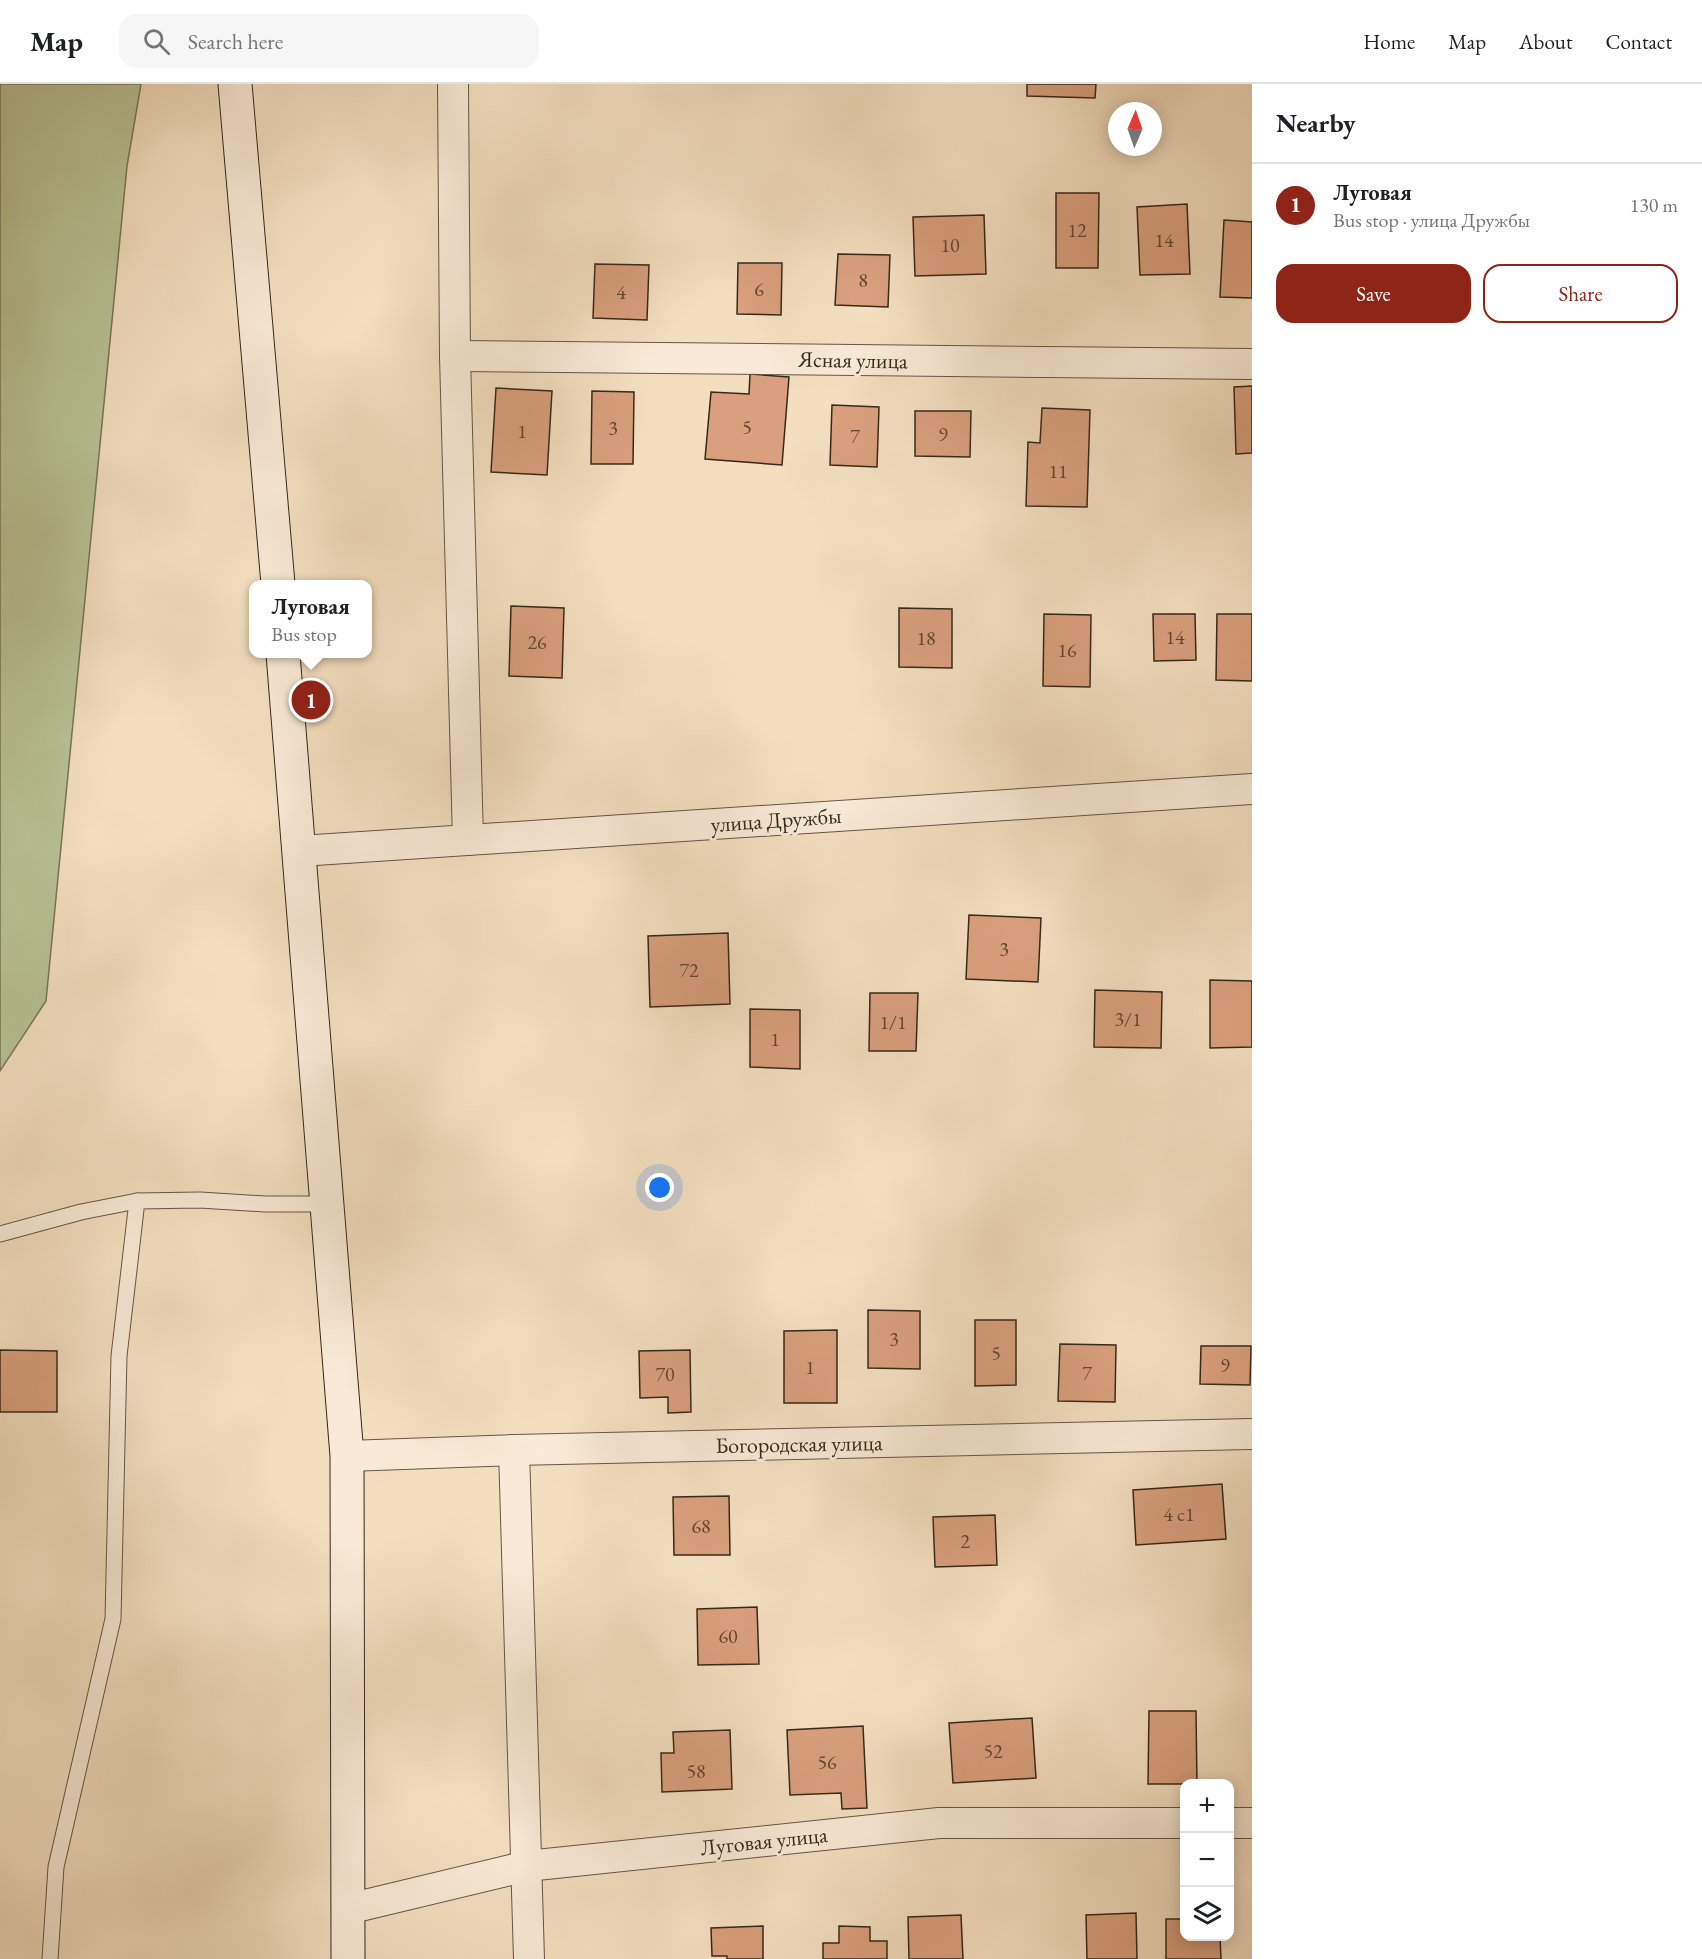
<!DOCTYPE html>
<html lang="en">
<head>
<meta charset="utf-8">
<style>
	body { margin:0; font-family:"EB Garamond",serif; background:#f6f6f6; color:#202124 }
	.controls { position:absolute; right:18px; bottom:18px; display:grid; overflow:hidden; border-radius:12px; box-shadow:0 3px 15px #0003 }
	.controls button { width:54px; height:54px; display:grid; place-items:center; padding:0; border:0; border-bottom:2px solid #e0e0e0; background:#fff; color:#202124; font:30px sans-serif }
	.compass { position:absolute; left:1108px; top:18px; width:54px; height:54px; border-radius:50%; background:#fff; box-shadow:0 3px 15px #0003; rotate:2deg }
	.you { position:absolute; left:660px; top:1104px; width:21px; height:21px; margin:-15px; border:4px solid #fff; border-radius:50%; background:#1a73e8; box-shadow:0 0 0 9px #1a73e833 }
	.badge { display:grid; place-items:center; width:39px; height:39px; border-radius:50%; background:#8f2418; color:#fff; font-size:20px; font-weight:700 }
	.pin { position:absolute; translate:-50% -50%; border:3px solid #fff; box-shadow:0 2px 6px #0006 }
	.popup { position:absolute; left:249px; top:496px; width:123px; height:78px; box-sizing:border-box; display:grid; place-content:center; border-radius:12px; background:#fff; filter:drop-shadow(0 2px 4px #0005); font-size:20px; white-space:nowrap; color:#757577 }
	.popup b { font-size:22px; color:#202124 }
	.popup::after { content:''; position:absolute; left:50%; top:100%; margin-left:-12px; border:12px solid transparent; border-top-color:#fff }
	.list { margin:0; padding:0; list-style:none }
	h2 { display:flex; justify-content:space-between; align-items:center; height:78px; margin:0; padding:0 24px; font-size:26px }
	h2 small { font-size:20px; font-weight:400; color:#757577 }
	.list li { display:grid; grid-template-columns:39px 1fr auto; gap:18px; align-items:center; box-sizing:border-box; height:84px; padding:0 24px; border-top:2px solid #e0e0e0 }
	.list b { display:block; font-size:22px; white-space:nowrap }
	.list p { margin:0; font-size:20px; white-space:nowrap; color:#757577 }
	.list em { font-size:20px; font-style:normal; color:#757577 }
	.actions { display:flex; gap:12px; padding:18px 24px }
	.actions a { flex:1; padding:14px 0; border:2px solid #8f2418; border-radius:18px; text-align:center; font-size:21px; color:#8f2418 }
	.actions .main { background:#8f2418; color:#fff }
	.icon { flex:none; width:33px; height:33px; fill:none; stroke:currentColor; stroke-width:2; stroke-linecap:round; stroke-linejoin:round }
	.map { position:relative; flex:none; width:1252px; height:1875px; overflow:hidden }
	header { display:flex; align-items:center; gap:36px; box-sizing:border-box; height:84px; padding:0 30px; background:#fff; border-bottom:2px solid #e0e0e0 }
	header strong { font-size:28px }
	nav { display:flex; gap:33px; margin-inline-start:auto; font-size:21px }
	.search { width:420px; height:54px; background:#f6f6f6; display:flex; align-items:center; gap:15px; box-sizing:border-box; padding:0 21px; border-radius:18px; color:#757577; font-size:22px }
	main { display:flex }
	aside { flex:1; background:#fff }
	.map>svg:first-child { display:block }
	.green { fill:#b8c295; stroke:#787557; stroke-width:1.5 }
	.building { fill:#d99f7e; stroke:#372819; stroke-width:1.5 }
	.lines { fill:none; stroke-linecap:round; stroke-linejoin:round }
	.lane-casing { stroke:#665643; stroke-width:17 }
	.street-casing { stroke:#665643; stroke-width:32 }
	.secondary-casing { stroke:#372819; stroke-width:35 }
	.lane { stroke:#f8ead6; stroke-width:15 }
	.street { stroke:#f8ead6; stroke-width:30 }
	.secondary { stroke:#f8ead6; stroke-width:33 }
	.labels { text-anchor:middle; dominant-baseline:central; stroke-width:6; stroke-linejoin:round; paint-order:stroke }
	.number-label { font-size:20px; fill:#604632 }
	.street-label { font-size:22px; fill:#372819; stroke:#f8ead6 }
</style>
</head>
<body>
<header>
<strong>Map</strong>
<div class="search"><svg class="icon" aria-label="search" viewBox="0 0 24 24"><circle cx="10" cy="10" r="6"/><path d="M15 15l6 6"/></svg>Search here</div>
<nav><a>Home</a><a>Map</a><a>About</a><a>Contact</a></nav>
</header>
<main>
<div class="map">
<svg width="1252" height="1875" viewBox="0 0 1252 1875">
	<rect width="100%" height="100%" fill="#f4dec0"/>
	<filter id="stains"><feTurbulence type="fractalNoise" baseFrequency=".00333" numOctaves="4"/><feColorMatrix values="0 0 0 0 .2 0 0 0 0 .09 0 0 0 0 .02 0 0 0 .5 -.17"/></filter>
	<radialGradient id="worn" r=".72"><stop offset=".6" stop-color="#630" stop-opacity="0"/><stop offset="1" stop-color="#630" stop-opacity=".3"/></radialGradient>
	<polygon class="green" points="0,0 141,0 127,82 46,917 0,987"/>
	<g class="building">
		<polygon points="1027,0 1096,0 1095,14 1027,12"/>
		<polygon points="1056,109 1099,109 1098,184 1056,184"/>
		<polygon points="1187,120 1190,190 1140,191 1137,123"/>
		<polygon points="984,131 986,190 915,192 913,133"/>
		<polygon points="1224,136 1252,138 1252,214 1220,213"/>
		<polygon points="838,170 890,171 888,223 835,221"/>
		<polygon points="738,179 782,179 781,231 737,230"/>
		<polygon points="595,180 649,181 647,236 593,234"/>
		<polygon points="750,290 789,293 782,381 705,375 711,308 749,310"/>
		<polygon points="1252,302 1252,369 1236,370 1234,303"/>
		<polygon points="496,304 552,307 547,391 491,388"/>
		<polygon points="592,307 634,308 633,380 591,380"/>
		<polygon points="832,321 879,323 877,383 830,381"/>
		<polygon points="1042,324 1090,326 1087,423 1026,422 1028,358 1040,359"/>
		<polygon points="915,327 971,327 970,373 915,372"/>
		<polygon points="511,522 564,524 562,594 509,592"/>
		<polygon points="899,524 952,525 952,584 899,583"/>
		<polygon points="1044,530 1091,531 1090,603 1043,602"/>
		<polygon points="1153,530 1195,530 1196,576 1154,577"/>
		<polygon points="1217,530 1252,530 1252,597 1216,596"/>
		<polygon points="969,831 1041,834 1038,898 966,895"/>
		<polygon points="728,849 730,920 650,923 648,852"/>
		<polygon points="1210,896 1252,897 1252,963 1210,964"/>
		<polygon points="1095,906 1162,908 1161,964 1094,963"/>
		<polygon points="870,909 918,909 916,967 869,967"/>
		<polygon points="750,925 800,926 800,985 750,983"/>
		<polygon points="868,1226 920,1227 920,1285 868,1284"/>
		<polygon points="975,1236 1016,1236 1016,1301 975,1302"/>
		<polygon points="837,1246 837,1319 784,1319 784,1247"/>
		<polygon points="1060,1260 1116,1261 1115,1318 1058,1317"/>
		<polygon points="1201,1262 1251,1262 1250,1301 1200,1300"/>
		<polygon points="0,1266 57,1267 57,1328 0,1328"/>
		<polygon points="690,1266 691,1328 668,1329 668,1313 640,1314 639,1267"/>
		<polygon points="1222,1400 1226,1455 1136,1461 1133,1406"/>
		<polygon points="729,1412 730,1471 674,1471 673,1413"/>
		<polygon points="995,1431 997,1481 935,1483 933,1433"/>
		<polygon points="757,1523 759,1580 698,1581 697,1525"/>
		<polygon points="1149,1627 1196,1627 1197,1700 1148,1700"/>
		<polygon points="1032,1634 1036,1694 953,1699 949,1639"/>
		<polygon points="863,1642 867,1724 842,1725 841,1709 790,1711 787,1646"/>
		<polygon points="730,1646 732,1705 662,1708 661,1669 674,1669 673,1648"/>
		<polygon points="1136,1829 1137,1875 1087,1875 1086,1831"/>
		<polygon points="961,1831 963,1875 909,1875 908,1833"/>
		<polygon points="1166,1835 1184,1835 1184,1852 1220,1852 1221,1875 1166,1875"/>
		<polygon points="763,1842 763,1875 727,1875 727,1872 712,1872 711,1844"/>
		<polygon points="839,1842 870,1843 870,1857 887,1857 887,1875 823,1875 823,1859 839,1859"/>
	</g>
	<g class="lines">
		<defs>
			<g id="lane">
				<polyline points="0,1150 81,1128 137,1117"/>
				<polyline points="50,1875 56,1783 113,1535 119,1272 137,1117 200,1116 265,1120 328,1120"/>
			</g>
			<g id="street">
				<polyline points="453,0 455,272 468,756"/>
				<polyline points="455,272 1252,280"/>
				<polyline points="300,767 1252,705"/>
				<polyline points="514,1366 529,1875"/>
				<polyline points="347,1372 514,1366 1252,1350"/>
				<polyline points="1230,1739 1252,1739"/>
				<polyline points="348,1825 527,1782 939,1739 1184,1739"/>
			</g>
			<g id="secondary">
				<polyline points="235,0 278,500"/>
				<polyline points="283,570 347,1372 348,1875"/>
			</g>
		</defs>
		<use href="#lane" class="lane-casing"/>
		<use href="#street" class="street-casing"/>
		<use href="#secondary" class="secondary-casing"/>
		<use href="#lane" class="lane"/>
		<use href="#street" class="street"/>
		<use href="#secondary" class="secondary"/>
	</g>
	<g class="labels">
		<g class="number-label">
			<text x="1077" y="146">12</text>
			<text x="1164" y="156">14</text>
			<text x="950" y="161">10</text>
			<text x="863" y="196">8</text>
			<text x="759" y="205">6</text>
			<text x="621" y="208">4</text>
			<text x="747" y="343">5</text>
			<text x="613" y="344">3</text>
			<text x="522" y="347">1</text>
			<text x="943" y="350">9</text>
			<text x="855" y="352">7</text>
			<text x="1058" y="387">11</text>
			<text x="1175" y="553">14</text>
			<text x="926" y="554">18</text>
			<text x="537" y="558">26</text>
			<text x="1067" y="566">16</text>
			<text x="1004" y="865">3</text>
			<text x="689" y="886">72</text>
			<text x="1128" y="935">3/1</text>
			<text x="893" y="938">1/1</text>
			<text x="775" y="955">1</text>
			<text x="894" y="1255">3</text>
			<text x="996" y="1269">5</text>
			<text x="1225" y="1281">9</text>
			<text x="810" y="1283">1</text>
			<text x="1087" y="1289">7</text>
			<text x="665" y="1290">70</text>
			<text x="1179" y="1430">4 с1</text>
			<text x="701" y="1442">68</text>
			<text x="965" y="1457">2</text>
			<text x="728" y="1552">60</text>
			<text x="993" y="1667">52</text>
			<text x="827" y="1678">56</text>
			<text x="696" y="1687">58</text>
		</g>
		<g class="street-label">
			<text transform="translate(853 276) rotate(1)">Ясная улица</text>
			<text transform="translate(776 736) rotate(-4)">улица Дружбы</text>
			<text transform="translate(799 1360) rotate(-1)">Богородская улица</text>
			<text transform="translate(764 1757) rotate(-6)">Луговая улица</text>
		</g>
	</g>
	<rect width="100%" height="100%" filter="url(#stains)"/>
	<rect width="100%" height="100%" fill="url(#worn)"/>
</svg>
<div class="controls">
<button>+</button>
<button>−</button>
<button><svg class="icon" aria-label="layers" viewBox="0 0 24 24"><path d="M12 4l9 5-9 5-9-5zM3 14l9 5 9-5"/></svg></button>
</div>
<svg class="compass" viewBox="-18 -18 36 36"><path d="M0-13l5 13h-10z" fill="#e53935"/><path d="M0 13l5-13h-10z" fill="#757577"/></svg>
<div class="you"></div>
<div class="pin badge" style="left:311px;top:616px">1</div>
<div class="popup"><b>Луговая</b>Bus stop</div>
</div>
<aside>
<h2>Nearby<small></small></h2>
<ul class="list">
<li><span class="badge">1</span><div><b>Луговая</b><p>Bus stop · улица Дружбы</p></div><em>130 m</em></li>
</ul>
<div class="actions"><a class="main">Save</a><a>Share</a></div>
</aside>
</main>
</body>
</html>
